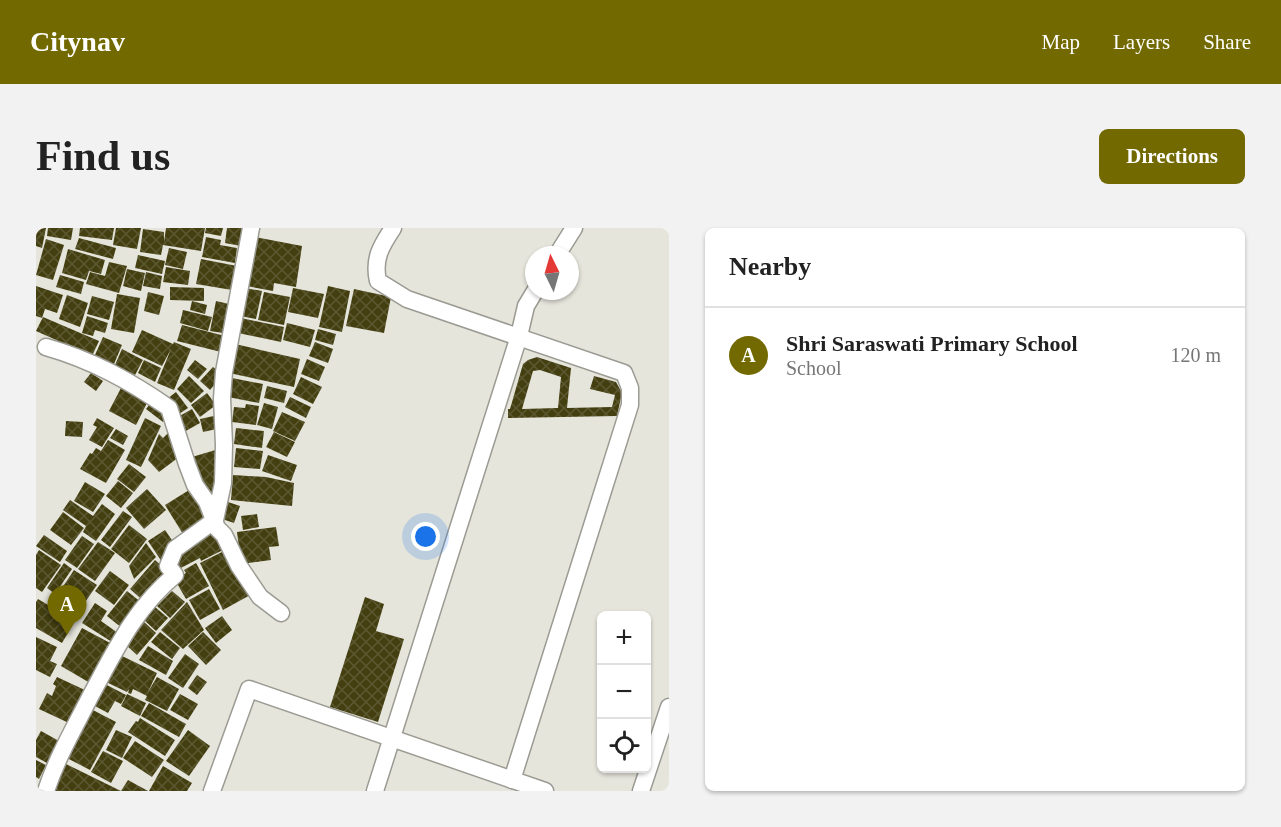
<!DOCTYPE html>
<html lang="en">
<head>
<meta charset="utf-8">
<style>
	body { margin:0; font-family:"Times New Roman",serif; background:#f2f2f2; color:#222 }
	.controls { position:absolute; right:18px; bottom:18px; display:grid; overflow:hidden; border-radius:9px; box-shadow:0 2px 4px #0004 }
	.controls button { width:54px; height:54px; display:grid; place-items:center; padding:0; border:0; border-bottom:2px solid #e0e0e0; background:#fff; color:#222; font:30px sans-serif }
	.compass { position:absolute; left:489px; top:18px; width:54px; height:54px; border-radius:50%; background:#fff; box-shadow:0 2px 4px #0004; rotate:355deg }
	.you { position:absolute; left:390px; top:309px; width:21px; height:21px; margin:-15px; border:4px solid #fff; border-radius:50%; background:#1a73e8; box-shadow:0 0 0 9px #1a73e833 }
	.badge { display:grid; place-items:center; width:39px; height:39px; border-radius:50%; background:#726900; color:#fff; font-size:20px; font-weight:700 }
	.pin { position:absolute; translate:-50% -50px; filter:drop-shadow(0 2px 3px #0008) }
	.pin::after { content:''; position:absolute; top:32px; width:21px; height:18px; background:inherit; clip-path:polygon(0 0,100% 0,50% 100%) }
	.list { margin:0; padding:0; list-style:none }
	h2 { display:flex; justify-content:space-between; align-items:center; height:78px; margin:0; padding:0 24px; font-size:26px }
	h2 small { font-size:20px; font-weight:400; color:#767676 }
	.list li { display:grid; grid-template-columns:39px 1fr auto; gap:18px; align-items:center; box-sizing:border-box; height:96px; padding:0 24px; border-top:2px solid #e0e0e0 }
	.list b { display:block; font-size:22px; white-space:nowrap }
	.list p { margin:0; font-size:20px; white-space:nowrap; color:#767676 }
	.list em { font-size:20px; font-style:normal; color:#767676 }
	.icon { flex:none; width:33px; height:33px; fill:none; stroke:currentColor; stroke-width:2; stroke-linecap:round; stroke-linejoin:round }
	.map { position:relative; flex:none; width:633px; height:563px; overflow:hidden; border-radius:9px }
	header { display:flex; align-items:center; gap:36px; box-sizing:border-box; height:84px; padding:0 30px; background:#726900; color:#fff }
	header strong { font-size:28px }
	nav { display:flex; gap:33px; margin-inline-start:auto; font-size:21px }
	.intro { display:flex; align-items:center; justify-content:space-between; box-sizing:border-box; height:144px; padding:0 36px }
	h1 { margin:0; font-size:42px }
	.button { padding:15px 27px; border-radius:9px; background:#726900; color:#fff; font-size:21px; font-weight:700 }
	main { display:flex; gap:36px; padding:0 36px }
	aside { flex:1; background:#fff; border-radius:9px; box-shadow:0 2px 4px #0004 }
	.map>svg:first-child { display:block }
	.building { fill:url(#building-cross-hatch); fill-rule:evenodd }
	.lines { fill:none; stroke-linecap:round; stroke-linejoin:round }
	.street-casing { stroke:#9b9b93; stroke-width:19 }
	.street { stroke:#fff; stroke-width:16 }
</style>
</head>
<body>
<header>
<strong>Citynav</strong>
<nav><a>Map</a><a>Layers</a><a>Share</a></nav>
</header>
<div class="intro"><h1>Find us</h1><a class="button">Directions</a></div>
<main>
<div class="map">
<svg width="633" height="563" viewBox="0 0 633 563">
	<defs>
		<pattern id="building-cross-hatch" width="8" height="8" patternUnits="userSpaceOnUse" patternTransform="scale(1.5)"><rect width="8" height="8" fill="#443f10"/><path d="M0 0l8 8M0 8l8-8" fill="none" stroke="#5c5832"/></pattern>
	</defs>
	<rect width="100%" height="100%" fill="#e5e5dc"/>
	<g class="building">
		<polygon points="0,0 10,0 6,20 0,18"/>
		<polygon points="12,0 37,0 35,12 11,8"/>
		<polygon points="44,0 78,0 76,12 43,8"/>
		<polygon points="80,0 105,0 101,21 77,17"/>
		<polygon points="130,0 169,0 165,23 127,17 125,27 104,24 107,1 128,4 128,14"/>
		<polygon points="170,0 187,0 185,8 169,5"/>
		<polygon points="191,0 208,0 205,18 189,15"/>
		<polygon points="170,9 185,12 184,17 201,20 199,35 166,29"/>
		<polygon points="219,9 266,18 260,59 238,55 237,63 210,58"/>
		<polygon points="43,10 80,20 77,31 39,21"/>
		<polygon points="10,11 28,17 17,52 0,47"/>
		<polygon points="133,20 151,24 147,41 129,37"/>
		<polygon points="32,21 69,32 65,46 53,43 50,52 26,45"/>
		<polygon points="102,27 129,33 126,46 99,40"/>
		<polygon points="165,31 201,38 196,62 160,56"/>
		<polygon points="73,34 91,38 83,65 50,56 54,44 69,48"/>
		<polygon points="130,39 154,43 152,57 127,54"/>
		<polygon points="91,41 109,45 105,63 87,58"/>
		<polygon points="110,44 126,48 124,61 107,58"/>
		<polygon points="24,47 48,54 45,66 20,59"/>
		<polygon points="0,58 27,67 21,85 9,81 6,90 0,88"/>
		<polygon points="292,58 314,63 306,104 283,99"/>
		<polygon points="134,59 168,60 168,73 134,72"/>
		<polygon points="209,60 226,63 220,91 204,88"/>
		<polygon points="257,60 288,66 282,90 252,84"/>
		<polygon points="318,61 355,69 348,105 310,98"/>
		<polygon points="112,64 128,68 123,87 108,83"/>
		<polygon points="228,64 254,69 248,97 222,92"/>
		<polygon points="81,66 104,70 98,105 75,101"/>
		<polygon points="31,67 52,75 44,99 23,91"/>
		<polygon points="56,68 78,74 73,92 51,86"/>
		<polygon points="156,73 171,77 169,86 154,82"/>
		<polygon points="180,73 193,76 187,105 174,103"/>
		<polygon points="147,82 176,89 172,103 144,95"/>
		<polygon points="51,88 72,95 69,105 59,102 57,108 46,105"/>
		<polygon points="7,89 63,113 56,128 0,103"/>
		<polygon points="205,90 248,99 245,114 202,105"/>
		<polygon points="251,95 279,102 274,119 247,112"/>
		<polygon points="146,97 193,109 189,125 141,113"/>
		<polygon points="282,101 300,106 297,117 279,112"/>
		<polygon points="106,102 137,116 138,114 155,121 138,162 121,155 135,121 126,138 96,124"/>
		<polygon points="67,109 86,117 78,136 59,127"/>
		<polygon points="279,114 297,121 292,135 273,128"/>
		<polygon points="199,116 264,131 258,159 193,145"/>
		<polygon points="86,121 107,132 99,147 79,137"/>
		<path d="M501,129L535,140L531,180L576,179L579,167L554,161L558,148L580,154L586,165L581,188L472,190V181H474L487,136L492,132ZM504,142L525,149L522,180L486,181L497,143Z"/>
		<polygon points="271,131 289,139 283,153 265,146"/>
		<polygon points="108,132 125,140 119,154 102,145"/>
		<polygon points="159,132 171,141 162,151 151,142"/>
		<polygon points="177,139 187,147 174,162 164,153"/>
		<polygon points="55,145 67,153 60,163 48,154"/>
		<polygon points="153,148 168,163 155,175 141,161"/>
		<polygon points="265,149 286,159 277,176 257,166"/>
		<polygon points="196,150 227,156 223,175 192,169"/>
		<polygon points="231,158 251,163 248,175 228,170"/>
		<polygon points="85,160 112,173 100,197 73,183"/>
		<polygon points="140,164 152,180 143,186 131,171"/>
		<polygon points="171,165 180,177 164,189 155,177"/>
		<polygon points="254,169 275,179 270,190 249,179"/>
		<polygon points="117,172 134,185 127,194 110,181"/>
		<polygon points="228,175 242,179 236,201 221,197"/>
		<polygon points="210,176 223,178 220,197 196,194 198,179 209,180"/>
		<polygon points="156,181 164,195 148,204 140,190"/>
		<polygon points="246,184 269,194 259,213 237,203"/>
		<polygon points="182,187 185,200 167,204 164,191"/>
		<polygon points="61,190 78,200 66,219 53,212 61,199 57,197"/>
		<polygon points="109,190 125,198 105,239 90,232"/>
		<polygon points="30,193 47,194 46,209 29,208"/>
		<polygon points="200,200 228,203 226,220 198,216"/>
		<polygon points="80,201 92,208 87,217 74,210"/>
		<polygon points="136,201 143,229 123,244 112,232 123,206 127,210"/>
		<polygon points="238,204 259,214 251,229 230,219"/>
		<polygon points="72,212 89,222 70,255 44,241 54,225 56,226 60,220 65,223"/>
		<polygon points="186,220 182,267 171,269 156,229"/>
		<polygon points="200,220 227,223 224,241 198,239"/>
		<polygon points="232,227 261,237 255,253 226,243"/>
		<polygon points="93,236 110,249 98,264 81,251"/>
		<polygon points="197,247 230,249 258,255 256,278 195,272"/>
		<polygon points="82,253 97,265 85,280 70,268"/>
		<polygon points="49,254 69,266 57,284 38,273"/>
		<polygon points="158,259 176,288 147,306 129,277"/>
		<polygon points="111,261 130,282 108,301 90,280"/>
		<polygon points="34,272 57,288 66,276 79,286 60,313 47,304 50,298 27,282"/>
		<polygon points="192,274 204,278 198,295 186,291"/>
		<polygon points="87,283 96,289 74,319 65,312"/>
		<polygon points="27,284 48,300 35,317 14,302"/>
		<polygon points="221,286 223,299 207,302 205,288"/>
		<polygon points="93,297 111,311 93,335 75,321"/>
		<polygon points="240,299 243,318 233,319 235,332 205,336 201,304"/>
		<polygon points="129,302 140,318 126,334 112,313"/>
		<polygon points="177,303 187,322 165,333 164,330 141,342 139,329"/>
		<polygon points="8,307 31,323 24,334 0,318"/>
		<polygon points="46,308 58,316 41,340 29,332"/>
		<polygon points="62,314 79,325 59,353 42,341"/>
		<polygon points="110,315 120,329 98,351 93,338"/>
		<polygon points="192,321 216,366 187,382 164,335"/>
		<polygon points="3,322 25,337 6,364 0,360 0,327"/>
		<polygon points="119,332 135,346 110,375 94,361"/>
		<polygon points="28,335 36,341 19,366 11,360"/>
		<polygon points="160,335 173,358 150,371 139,352 150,345 148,342"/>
		<polygon points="38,342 61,357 40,387 18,372"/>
		<polygon points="74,343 93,357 78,377 59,363"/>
		<polygon points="173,361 184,381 164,392 153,372"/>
		<polygon points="91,363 106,375 86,400 71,388"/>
		<polygon points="136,363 149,374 134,390 121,378"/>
		<polygon points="329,369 348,376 340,403 368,411 342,494 294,479"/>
		<polygon points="2,371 39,393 26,415 0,400 0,374"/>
		<polygon points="151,374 168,402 147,421 125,402"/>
		<polygon points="59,375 71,383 65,393 82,405 76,414 46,395"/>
		<polygon points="119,379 132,390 120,403 108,392"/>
		<polygon points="186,388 196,402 180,415 169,400"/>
		<polygon points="107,393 120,405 101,427 89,416"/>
		<polygon points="46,400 76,416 54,455 25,438"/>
		<polygon points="124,404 144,420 136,431 115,414"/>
		<polygon points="167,404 185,422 170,437 152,418"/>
		<polygon points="0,409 21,419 14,433 21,436 14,449 0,442"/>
		<polygon points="112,418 137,433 130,447 103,432"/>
		<polygon points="82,426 121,445 112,464 121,449 143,461 131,483 109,472 111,468 97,461 95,466 92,465 93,461 91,464 68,453"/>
		<polygon points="149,426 163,436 147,460 132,450"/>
		<polygon points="161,447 171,454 161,467 152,460"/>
		<polygon points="21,449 51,463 35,496 3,481 11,465 16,468 20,458 17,456"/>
		<polygon points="69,456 90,467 85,476 79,473 72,485 57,477"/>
		<polygon points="91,466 110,475 104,488 85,478"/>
		<polygon points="144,466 162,476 152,492 134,482"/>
		<polygon points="113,475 150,496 143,509 105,488"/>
		<polygon points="55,481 80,494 54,542 29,529"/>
		<polygon points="104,490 139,512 129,528 92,504 100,493 102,494"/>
		<polygon points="80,502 96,509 86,530 70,522"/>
		<polygon points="152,502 174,518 153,548 130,533"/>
		<polygon points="5,503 23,513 11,535 0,529 0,512"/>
		<polygon points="99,513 128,532 116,549 87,530"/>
		<polygon points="67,523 87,533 75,555 55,544"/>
		<polygon points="0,532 10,537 3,551 0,549"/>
		<polygon points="30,536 85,563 17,563"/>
		<polygon points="127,538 156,555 151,563 113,563"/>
		<polygon points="92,552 112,563 85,563"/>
	</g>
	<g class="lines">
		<defs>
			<g id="street">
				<path d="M357,0C345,18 337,31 342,53L371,71L588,145L594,160V177L476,552"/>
				<polyline points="521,27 538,0"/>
				<path d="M10,119C56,132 94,153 133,180L151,236L159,257L171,274L181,300L188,307L203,338L224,369L245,385"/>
				<path d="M10,563C21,529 39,499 55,467C79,423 99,380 139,347L132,338L139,321L179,292L187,255L188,217L186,170L188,144L215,0"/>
				<polyline points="176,563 213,461 509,563"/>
				<polyline points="339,563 483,108 490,78 499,63"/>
				<polyline points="605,563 633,479"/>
			</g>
		</defs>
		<use href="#street" class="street-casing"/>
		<use href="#street" class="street"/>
	</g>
</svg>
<div class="controls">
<button>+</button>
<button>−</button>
<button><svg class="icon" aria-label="locate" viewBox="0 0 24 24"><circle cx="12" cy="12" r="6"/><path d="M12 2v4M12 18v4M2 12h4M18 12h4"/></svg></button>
</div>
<svg class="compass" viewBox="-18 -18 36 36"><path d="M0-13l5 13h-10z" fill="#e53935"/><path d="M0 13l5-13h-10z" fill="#767676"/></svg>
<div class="you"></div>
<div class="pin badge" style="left:31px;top:407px">A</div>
</div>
<aside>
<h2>Nearby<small></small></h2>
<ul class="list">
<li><span class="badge">A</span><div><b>Shri Saraswati Primary School</b><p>School</p></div><em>120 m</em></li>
</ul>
</aside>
</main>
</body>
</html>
